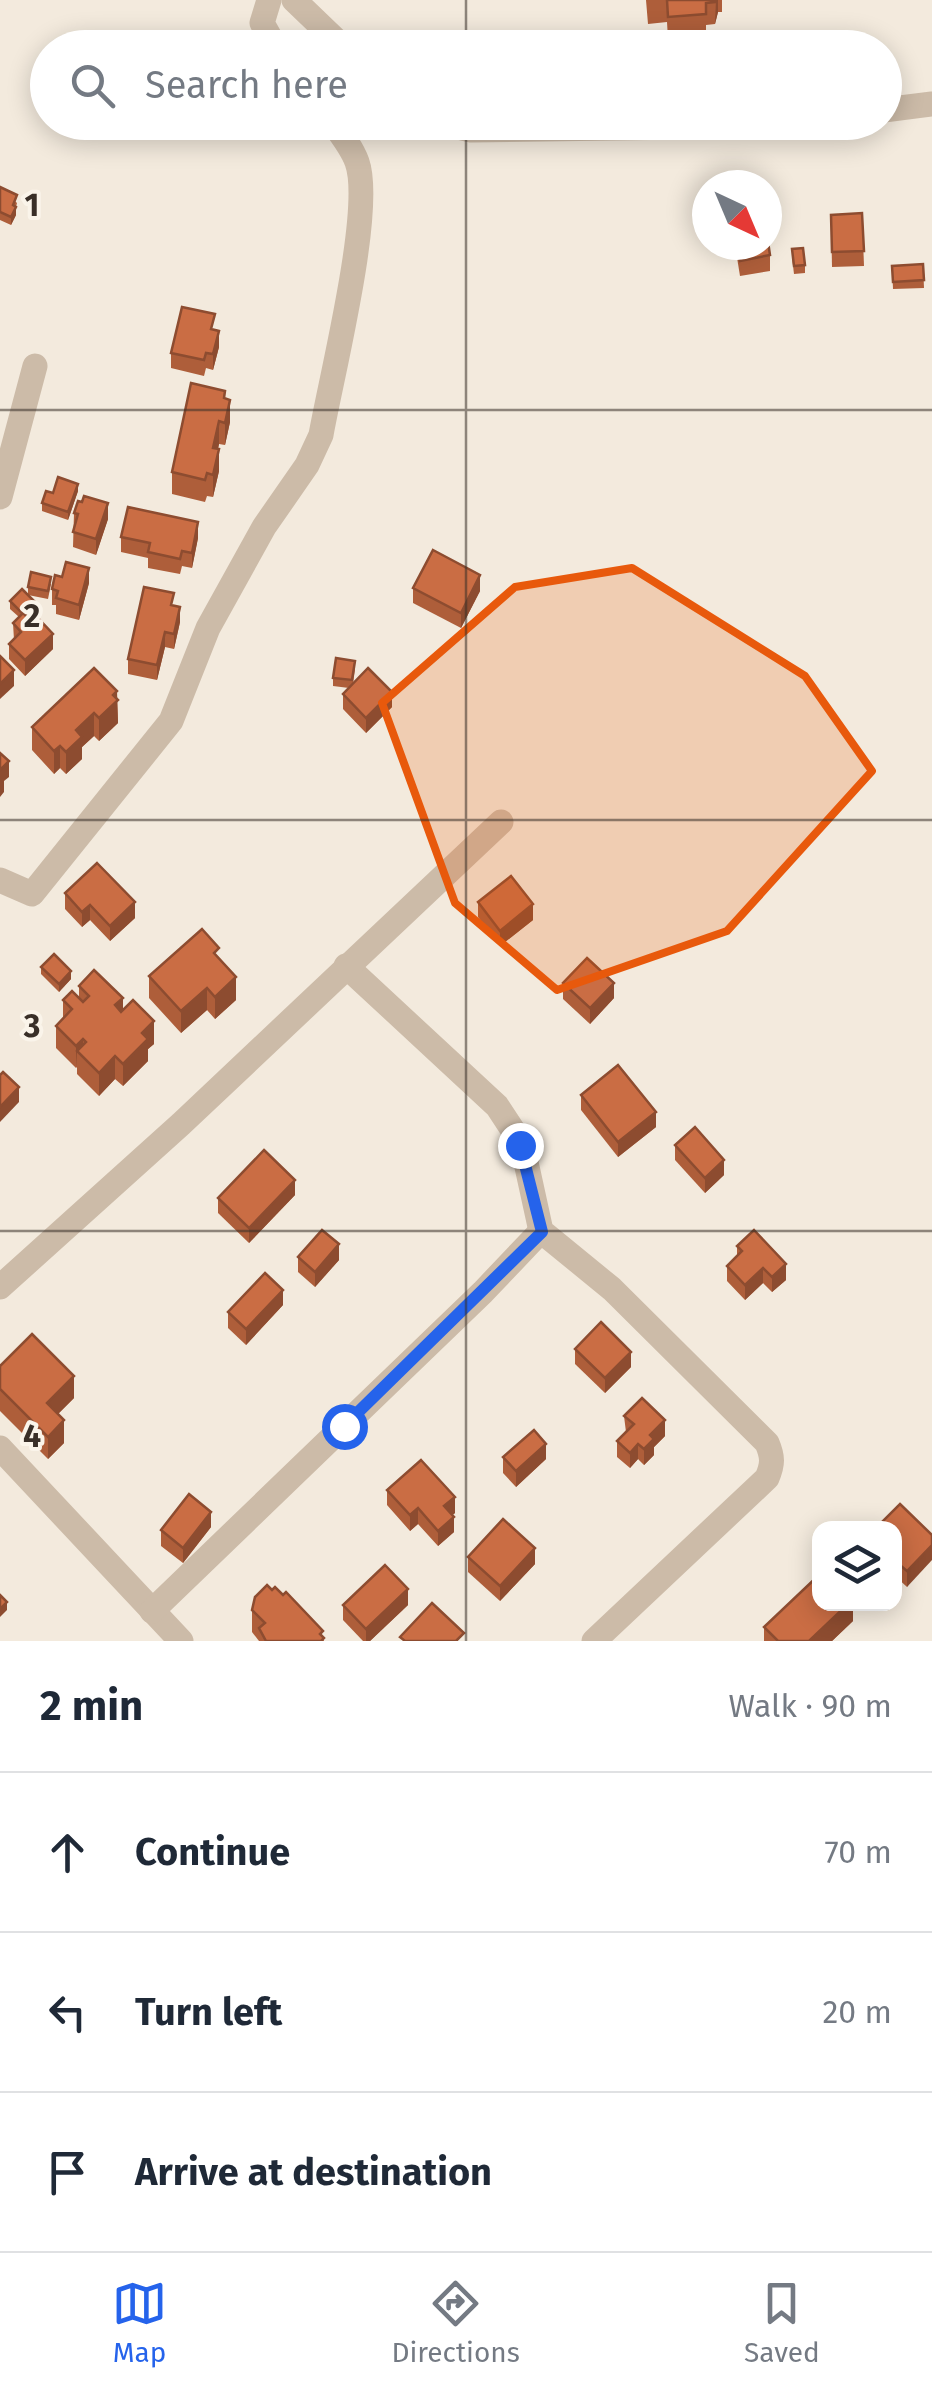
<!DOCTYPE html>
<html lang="en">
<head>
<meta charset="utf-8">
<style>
	body { margin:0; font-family:"Fira Sans",sans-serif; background:#f2f2f3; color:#1f2937 }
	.controls { position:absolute; right:30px; bottom:30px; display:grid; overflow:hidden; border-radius:20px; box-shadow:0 5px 25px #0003 }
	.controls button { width:90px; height:90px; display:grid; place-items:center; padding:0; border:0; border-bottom:2px solid #e0e1e3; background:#fff; color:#1f2937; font:50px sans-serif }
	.compass { position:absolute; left:692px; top:170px; width:90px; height:90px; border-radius:50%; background:#fff; box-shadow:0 5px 25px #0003; rotate:136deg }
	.stop { position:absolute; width:30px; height:30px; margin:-22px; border:8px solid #2563eb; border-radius:50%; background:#fff }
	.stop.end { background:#2563eb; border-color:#fff; box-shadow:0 2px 10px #0008 }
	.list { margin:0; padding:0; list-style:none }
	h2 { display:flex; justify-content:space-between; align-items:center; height:130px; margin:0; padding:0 40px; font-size:42px }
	h2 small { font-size:32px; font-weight:400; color:#747a83 }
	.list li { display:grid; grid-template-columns:65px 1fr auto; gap:30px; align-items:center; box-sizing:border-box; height:160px; padding:0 40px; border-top:2px solid #e0e1e3 }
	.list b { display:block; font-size:38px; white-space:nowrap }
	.list em { font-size:32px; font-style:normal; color:#747a83 }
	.icon { flex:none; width:55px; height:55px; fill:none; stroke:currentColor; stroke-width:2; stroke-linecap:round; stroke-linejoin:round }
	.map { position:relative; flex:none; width:932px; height:1641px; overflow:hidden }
	.search { position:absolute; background:#fff; box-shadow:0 5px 25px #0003; left:30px; right:30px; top:30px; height:110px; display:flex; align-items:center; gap:25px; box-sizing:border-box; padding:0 35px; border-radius:55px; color:#747a83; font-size:38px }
	.sheet { height:610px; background:#fff }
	nav { display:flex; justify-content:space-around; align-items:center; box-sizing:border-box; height:140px; border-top:2px solid #e0e1e3; background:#fff; font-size:28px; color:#747a83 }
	nav a { display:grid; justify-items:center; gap:5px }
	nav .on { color:#2563eb }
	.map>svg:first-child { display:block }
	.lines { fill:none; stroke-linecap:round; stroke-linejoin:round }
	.street { stroke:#ccbba8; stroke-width:25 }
	.wall { fill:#ae5e3a }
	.shaded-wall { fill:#8d4c30 }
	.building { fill:#ca6d44; stroke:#8d4c30; stroke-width:2.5 }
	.route { stroke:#2563eb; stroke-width:12 }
	.marked { fill:#e8590c; fill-opacity:0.2; stroke:#e8590c; stroke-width:8; stroke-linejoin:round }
	.grid { fill:none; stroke:#392f28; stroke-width:2.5; stroke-opacity:0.55 }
	.grid-label { font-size:32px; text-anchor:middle; font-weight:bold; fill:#392f28; stroke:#faf4ea; stroke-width:8; stroke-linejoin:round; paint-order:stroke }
</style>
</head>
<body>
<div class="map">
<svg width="932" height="1641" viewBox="0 0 932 1641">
	<rect width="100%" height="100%" fill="#f3eadd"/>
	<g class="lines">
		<g class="street">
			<polyline points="269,0 262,23 276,48"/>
			<polyline points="294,0 344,48"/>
			<polyline points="884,110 932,104"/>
			<polyline points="436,122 471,130 757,126 785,122"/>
			<polyline points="0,497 35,366"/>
			<path d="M0,880L32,894L171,721L208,628L264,527L307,465L321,435C331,378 374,209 357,162C352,148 341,134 332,122"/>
			<path d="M346,966L497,1106L522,1144L541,1231L612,1289L767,1443C773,1457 773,1464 767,1478L594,1641"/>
			<polyline points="0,1287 181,1124 501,822"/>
			<polyline points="0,1448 181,1641"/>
			<polyline points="152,1611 483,1292 541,1231"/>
		</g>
	</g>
	<g class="wall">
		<polygon points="646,0 722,0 722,12 718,12 715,24 706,25 706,36 668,39 667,22 648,24"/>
		<polygon points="0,187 17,203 16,207 16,215 11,225 0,220"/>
		<polygon points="862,213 864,266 832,267 831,215"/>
		<polygon points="735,245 767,245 770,255 770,271 740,276"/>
		<polygon points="792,257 805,265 805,273 794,274"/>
		<polygon points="923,264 924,288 893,289 892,266"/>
		<polygon points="214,330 219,347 213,370 206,368 204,376 171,368 171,353"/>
		<polygon points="225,399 230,422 225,445 219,444 218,449 219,471 213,497 207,496 205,502 172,494 172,472"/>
		<polygon points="78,491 68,520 42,511 42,503 53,493"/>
		<polygon points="74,513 108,519 96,555 73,547"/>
		<polygon points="121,537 198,538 192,568 182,566 180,574 148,568 148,558 121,552"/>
		<polygon points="89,583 79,620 56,614 56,605 52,605 52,589"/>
		<polygon points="51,584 48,599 28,595 36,611 29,619 53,649 25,676 9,659 9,644 14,640 13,623 19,617 10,609 10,601 28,595 28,587"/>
		<polygon points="413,588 480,591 461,628 413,603"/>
		<polygon points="174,605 180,622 174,649 165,647 157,680 128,674 128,659"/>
		<polygon points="355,669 353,684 392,707 366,733 343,709 343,694 349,688 333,686 333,678"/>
		<polygon points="117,699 118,723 99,741 94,736 82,747 82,759 66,774 60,768 54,774 32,750 32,727"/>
		<polygon points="65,893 135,918 110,941 90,920 82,927 65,909"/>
		<polygon points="478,902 533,920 500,946 478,917"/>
		<polygon points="219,959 236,1000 215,1019 207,1010 181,1033 149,998 149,976"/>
		<polygon points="41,967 71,979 59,992 41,974"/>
		<polygon points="563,983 614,998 590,1024 563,999"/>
		<polygon points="79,986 123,1010 154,1044 148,1049 148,1061 123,1086 115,1079 99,1096 77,1074 77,1067 76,1068 56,1048 56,1026 63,1019 63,1000 79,998"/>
		<polygon points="581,1095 656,1127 618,1157 581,1110"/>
		<polygon points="675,1145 724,1175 705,1193 675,1160"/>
		<polygon points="295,1195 249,1243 218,1213 218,1198"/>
		<polygon points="737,1246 786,1280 772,1292 763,1283 745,1300 727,1281 727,1266 737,1256"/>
		<polygon points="298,1257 339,1260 315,1287 298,1272"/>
		<polygon points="283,1305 246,1345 228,1328 228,1312"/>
		<polygon points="575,1349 631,1367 605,1393 575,1364"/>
		<polygon points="0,1366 74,1398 58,1414 64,1443 48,1459 0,1411"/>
		<polygon points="624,1416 665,1436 654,1447 654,1455 644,1465 638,1459 630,1468 617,1457 617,1441 626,1432"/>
		<polygon points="503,1457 546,1459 516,1487 503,1473"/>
		<polygon points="387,1490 455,1513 452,1515 454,1532 438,1546 418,1524 410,1531 387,1505"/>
		<polygon points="211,1527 183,1563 161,1546 161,1530"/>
		<polygon points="894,1528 932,1535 907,1587 894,1575"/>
		<polygon points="468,1557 535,1564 500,1601 468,1572"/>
		<polygon points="272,1590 323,1637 324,1641 259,1641 252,1632 252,1610"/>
		<polygon points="853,1604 853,1621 832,1641 764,1641 764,1627"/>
		<polygon points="343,1605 408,1605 370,1641 363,1641 343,1620"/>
	</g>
	<g class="shaded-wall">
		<polygon points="716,0 718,0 718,12 715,24"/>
		<polygon points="16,207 16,215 11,225 11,217"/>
		<polygon points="219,331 219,347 213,370 213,354"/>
		<polygon points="230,400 230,422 225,445 225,423"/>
		<polygon points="219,421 219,444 213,470 213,448"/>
		<polygon points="219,449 219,471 213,497 213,475"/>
		<polygon points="78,484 78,491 68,520 68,512"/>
		<polygon points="108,503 108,519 96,555 96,539"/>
		<polygon points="198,522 198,538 192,568 192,553"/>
		<polygon points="89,568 89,583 79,620 79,605"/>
		<polygon points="480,575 480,591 461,628 461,613"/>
		<polygon points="36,603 36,611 24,623 24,615"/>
		<polygon points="180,607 180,622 174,649 174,634"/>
		<polygon points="165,632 165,647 157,680 157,665"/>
		<polygon points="53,634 53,649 25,676 25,660"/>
		<polygon points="14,670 14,686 0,699 0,684"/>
		<polygon points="117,691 118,723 99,741 99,718"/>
		<polygon points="392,692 392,707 366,733 366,718"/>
		<polygon points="94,713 94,736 82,747 82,759 66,774 66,752 76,730"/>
		<polygon points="60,746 60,768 54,774 54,751"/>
		<polygon points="9,761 9,777 4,781 4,792 0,797 0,770"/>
		<polygon points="135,902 135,918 110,941 110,926"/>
		<polygon points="533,904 533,920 500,946 500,931"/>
		<polygon points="90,905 90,920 82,927 82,912"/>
		<polygon points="71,971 71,979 59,992 59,984"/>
		<polygon points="236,977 236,1000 215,1019 215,997"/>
		<polygon points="614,983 614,998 590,1024 590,1008"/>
		<polygon points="207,988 207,1010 181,1033 181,1011"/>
		<polygon points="123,998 123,1021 115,1005"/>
		<polygon points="154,1021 154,1044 148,1049 148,1061 123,1086 123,1064 142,1033"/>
		<polygon points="83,1039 83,1057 77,1051 76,1068 76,1046"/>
		<polygon points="115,1056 115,1079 99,1096 99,1073"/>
		<polygon points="19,1087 19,1102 0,1122 0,1107"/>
		<polygon points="656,1112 656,1127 618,1157 618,1142"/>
		<polygon points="724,1160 724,1175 705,1193 705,1178"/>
		<polygon points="295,1180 295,1195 249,1243 249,1228"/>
		<polygon points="339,1244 339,1260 315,1287 315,1272"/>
		<polygon points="786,1264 786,1280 772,1292 772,1277"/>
		<polygon points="763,1268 763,1283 745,1300 745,1285"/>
		<polygon points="283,1290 283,1305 246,1345 246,1329"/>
		<polygon points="631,1352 631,1367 605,1393 605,1378"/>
		<polygon points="74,1376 74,1398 47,1425 47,1403"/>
		<polygon points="64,1420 64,1443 48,1459 48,1437"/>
		<polygon points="665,1420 665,1436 654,1447 654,1455 644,1465 644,1449 650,1435"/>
		<polygon points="546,1444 546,1459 516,1487 516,1471"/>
		<polygon points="638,1444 638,1459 630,1468 630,1453"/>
		<polygon points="455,1497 455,1513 444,1522 444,1506"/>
		<polygon points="418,1508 418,1524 410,1531 410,1515"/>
		<polygon points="211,1512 211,1527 183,1563 183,1548"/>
		<polygon points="454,1517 454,1532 438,1546 438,1531"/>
		<polygon points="932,1545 932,1560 907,1587 907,1571"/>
		<polygon points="535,1548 535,1564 500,1601 500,1586"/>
		<polygon points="408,1589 408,1605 370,1641 366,1641 366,1629"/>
		<polygon points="7,1602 7,1610 0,1617 0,1609"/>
		<polygon points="848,1604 853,1604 853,1621 832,1641 809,1641"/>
	</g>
	<g class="building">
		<polygon points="667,0 716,0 715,2 706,3 706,14 668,17"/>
		<polygon points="0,187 17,195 13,205 16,207 11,217 0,212"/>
		<polygon points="862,213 864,251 832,252 831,215"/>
		<polygon points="767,235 770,255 740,261 737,245 767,245"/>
		<polygon points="803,248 805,265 794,266 792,249"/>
		<polygon points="923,264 924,280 893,282 892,266"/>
		<polygon points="182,307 215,314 211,329 219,331 213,354 206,353 204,360 171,353"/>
		<polygon points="191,383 225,391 224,398 230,400 225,423 219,421 213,448 219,449 213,475 207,473 205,480 172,472"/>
		<polygon points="58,477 78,484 68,512 42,503 46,491 53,493"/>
		<polygon points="84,496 108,503 96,539 73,532 78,514 74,513 78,501 82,502"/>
		<polygon points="128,507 198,522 192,553 182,551 180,559 148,552 150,543 121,537"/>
		<polygon points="433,550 480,575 461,613 413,588"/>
		<polygon points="66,562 89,568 79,605 56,598 58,591 52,589 55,575 62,577"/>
		<polygon points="31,572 51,577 48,591 28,587"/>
		<polygon points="144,587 174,593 171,605 180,607 174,634 165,632 157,665 128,659"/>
		<polygon points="22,589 36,603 24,615 10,601"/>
		<polygon points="23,613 32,622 37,617 53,634 25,660 9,644 21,632 13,623"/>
		<polygon points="0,656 14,670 0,684"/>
		<polygon points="336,658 355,661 352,680 333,678"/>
		<polygon points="94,668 117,691 113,695 118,700 99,718 94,713 76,730 82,737 66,752 60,746 54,751 32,727"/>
		<polygon points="368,668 392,692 366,718 343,694"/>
		<polygon points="0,753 9,761 0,770"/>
		<polygon points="97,863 135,902 110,926 90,905 82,912 65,893"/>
		<polygon points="511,876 533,904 500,931 478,902"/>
		<polygon points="202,929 219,948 214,953 236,977 215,997 207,988 181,1011 149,976"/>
		<polygon points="54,954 71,971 59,984 41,967"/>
		<polygon points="587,958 614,983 590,1008 563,983"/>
		<polygon points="94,970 123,998 115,1005 121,1012 133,1000 154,1021 142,1033 148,1039 123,1064 115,1056 99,1073 77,1051 86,1042 83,1039 76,1046 56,1026 72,1009 63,1000 72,991 83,1002 89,996 79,986"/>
		<polygon points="618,1065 656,1112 618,1142 581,1095"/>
		<polygon points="3,1072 19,1087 0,1107 0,1075"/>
		<polygon points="695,1127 724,1160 705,1178 675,1145"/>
		<polygon points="264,1150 295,1180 249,1228 218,1198"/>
		<polygon points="322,1230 339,1244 315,1272 298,1257"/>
		<polygon points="754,1230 786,1264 772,1277 763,1268 745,1285 727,1266 742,1251 737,1246"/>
		<polygon points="265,1273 283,1290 246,1329 228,1312"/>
		<polygon points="601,1322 631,1352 605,1378 575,1349"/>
		<polygon points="32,1334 74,1376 47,1403 64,1420 48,1437 0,1389 0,1366"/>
		<polygon points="642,1398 665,1420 650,1435 654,1439 644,1449 638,1444 630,1453 617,1441 634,1424 624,1416"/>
		<polygon points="534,1430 546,1444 516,1471 503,1457"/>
		<polygon points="421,1460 455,1497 444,1506 454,1517 438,1531 418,1508 410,1515 387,1490"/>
		<polygon points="189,1494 211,1512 183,1548 161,1530"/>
		<polygon points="900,1504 932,1535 932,1545 907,1571 894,1560 894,1528 876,1528"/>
		<polygon points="503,1519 535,1548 500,1586 468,1557"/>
		<polygon points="385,1565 408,1589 366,1629 343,1605"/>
		<polygon points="820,1574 820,1604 848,1604 809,1641 778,1641 764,1627"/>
		<polygon points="267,1585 272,1590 275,1587 283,1595 286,1592 323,1631 320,1634 324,1638 321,1641 266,1641 259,1628 265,1623 252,1610 255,1597"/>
		<polygon points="0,1595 7,1602 0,1609"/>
		<polygon points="432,1603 464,1633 456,1641 405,1641 400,1637"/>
	</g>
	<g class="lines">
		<polyline class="route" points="344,1426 542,1232 520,1145"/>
	</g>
	<path class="marked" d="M632,568L805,676L872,771L727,931L557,990L455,903L382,703L515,587Z"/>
	<path class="grid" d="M466,0V48M466,122V1641M0,410H932M0,820H932M0,1231H932"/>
	<g class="grid-label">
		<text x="32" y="216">1</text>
		<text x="32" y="627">2</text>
		<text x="32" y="1037">3</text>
		<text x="32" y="1447">4</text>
	</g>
</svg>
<div class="controls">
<button><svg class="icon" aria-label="layers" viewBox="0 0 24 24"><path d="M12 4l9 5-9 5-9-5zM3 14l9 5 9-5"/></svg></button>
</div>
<svg class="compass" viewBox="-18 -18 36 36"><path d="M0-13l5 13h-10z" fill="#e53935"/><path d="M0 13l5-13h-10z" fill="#747a83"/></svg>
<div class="stop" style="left:344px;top:1426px"></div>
<div class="stop end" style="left:520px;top:1145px"></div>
<div class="search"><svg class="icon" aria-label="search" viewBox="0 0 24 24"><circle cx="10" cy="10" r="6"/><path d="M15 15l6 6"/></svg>Search here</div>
</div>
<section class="sheet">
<h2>2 min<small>Walk · 90 m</small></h2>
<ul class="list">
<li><svg class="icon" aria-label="ahead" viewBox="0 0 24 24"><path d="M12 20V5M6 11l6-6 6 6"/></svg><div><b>Continue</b></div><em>70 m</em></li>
<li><svg class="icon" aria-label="left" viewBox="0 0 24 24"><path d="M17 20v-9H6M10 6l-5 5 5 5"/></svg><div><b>Turn left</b></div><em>20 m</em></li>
<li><svg class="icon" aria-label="arrive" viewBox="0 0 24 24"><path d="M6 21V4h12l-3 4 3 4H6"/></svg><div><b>Arrive at destination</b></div></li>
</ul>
</section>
<nav>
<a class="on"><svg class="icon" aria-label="map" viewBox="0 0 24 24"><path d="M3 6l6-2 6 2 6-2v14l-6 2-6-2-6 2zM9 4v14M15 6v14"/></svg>Map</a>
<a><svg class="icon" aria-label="directions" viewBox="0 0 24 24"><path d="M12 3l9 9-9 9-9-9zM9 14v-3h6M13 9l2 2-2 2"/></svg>Directions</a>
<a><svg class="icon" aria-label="saved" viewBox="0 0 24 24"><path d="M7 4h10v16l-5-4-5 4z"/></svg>Saved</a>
</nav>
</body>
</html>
